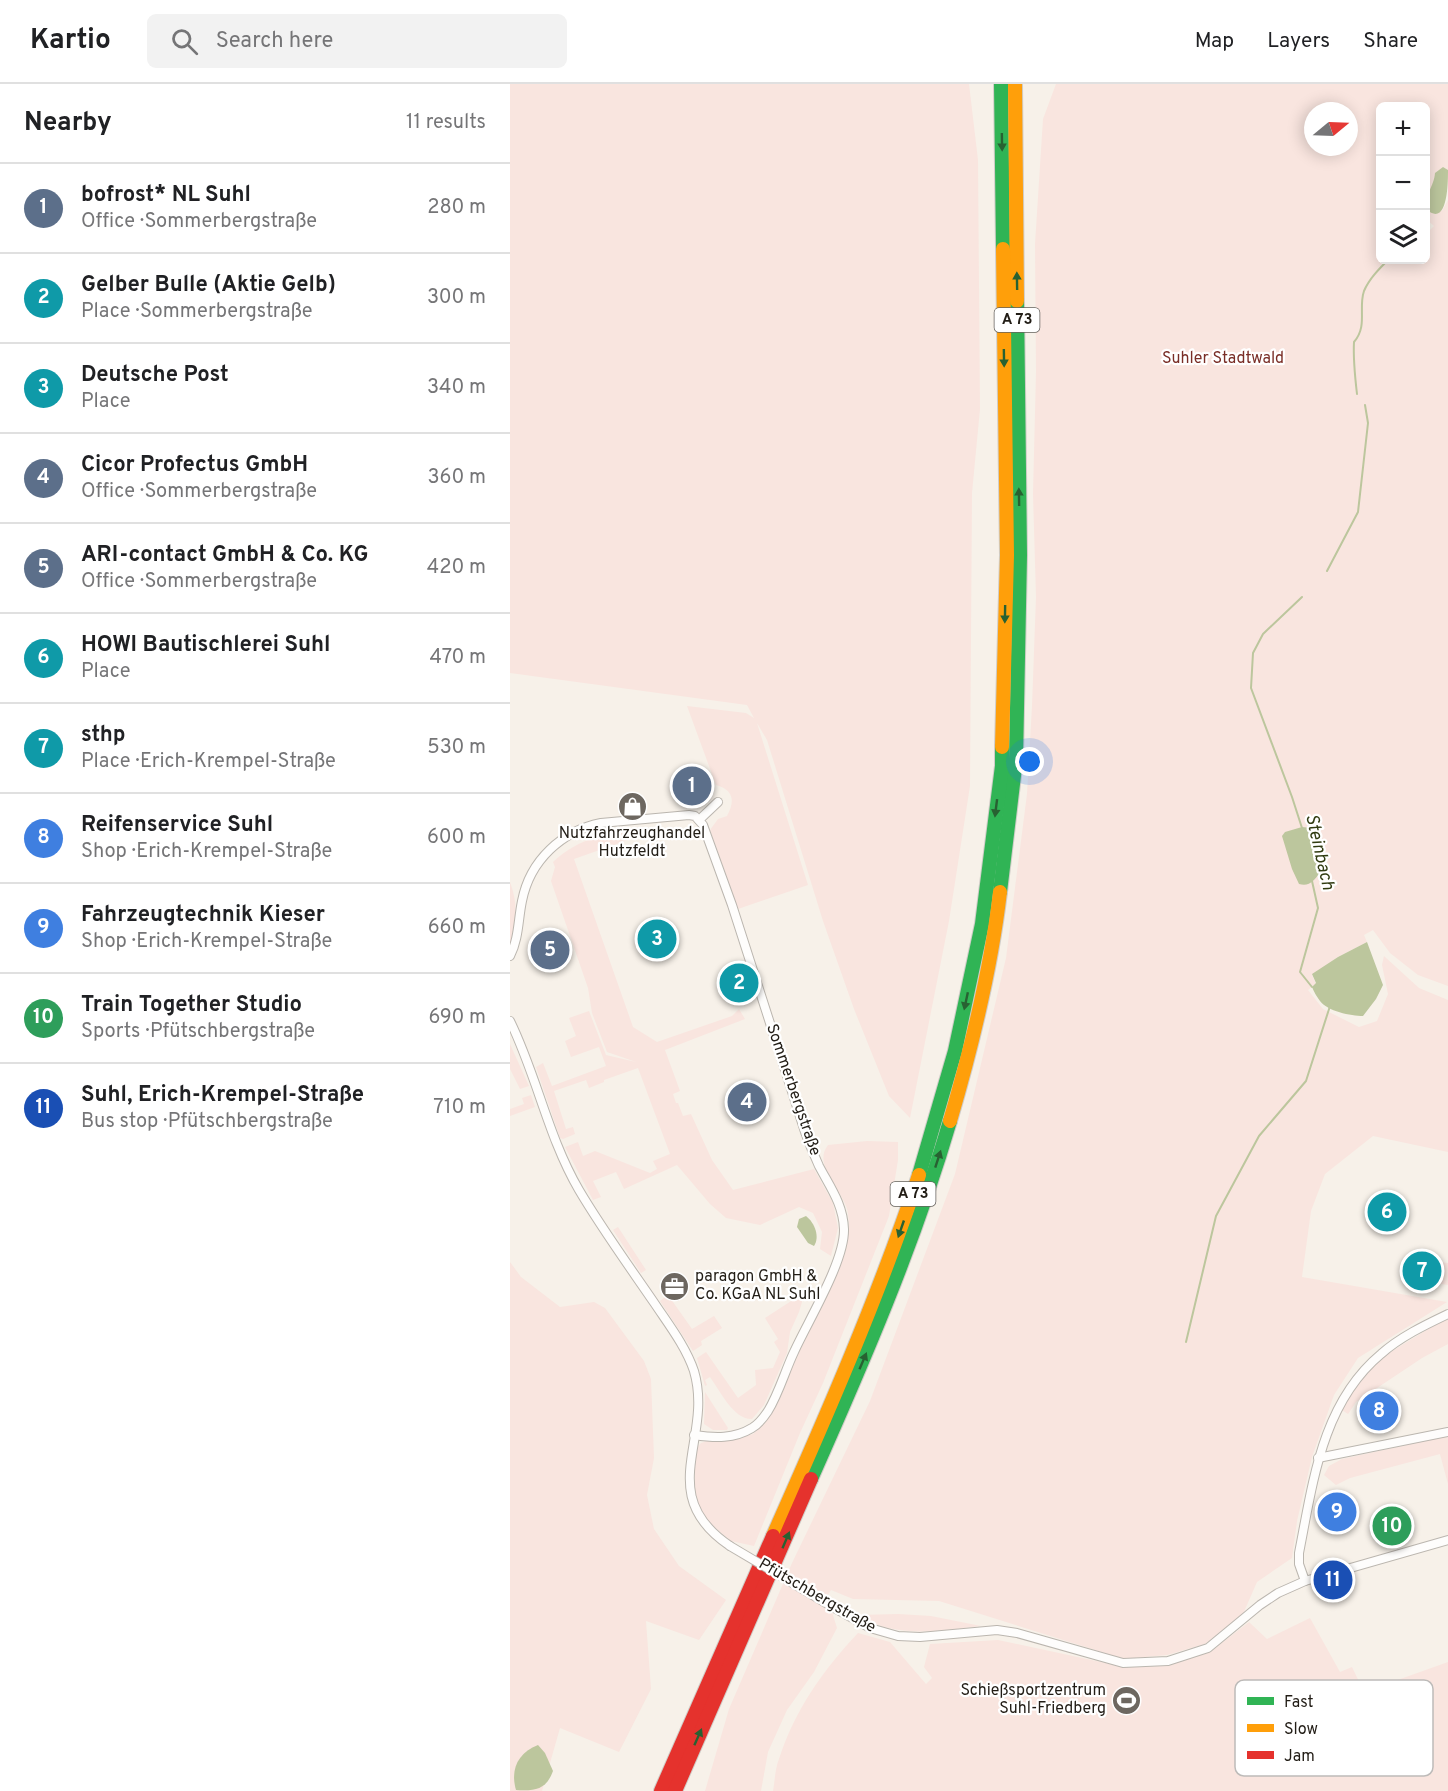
<!DOCTYPE html>
<html lang="en">
<head>
<meta charset="utf-8">
<style>
	body { margin:0; font-family:Overpass,sans-serif; background:#f2f2f2; color:#202124 }
	.controls { position:absolute; right:18px; top:18px; display:grid; overflow:hidden; border-radius:9px; box-shadow:0 3px 15px #0003 }
	.controls button { width:54px; height:54px; display:grid; place-items:center; padding:0; border:0; border-bottom:2px solid #e0e0e0; background:#fff; color:#202124; font:30px sans-serif }
	.compass { position:absolute; left:794px; top:18px; width:54px; height:54px; border-radius:50%; background:#fff; box-shadow:0 3px 15px #0003; rotate:71deg }
	.you { position:absolute; left:520px; top:678px; width:21px; height:21px; margin:-15px; border:4px solid #fff; border-radius:50%; background:#1a73e8; box-shadow:0 0 0 9px #1a73e833 }
	.badge { display:grid; place-items:center; width:39px; height:39px; border-radius:50%; background:#6d6760; color:#fff; font-size:20px; font-weight:700 }
	.pin { position:absolute; translate:-50% -50%; border:3px solid #fff; box-shadow:0 2px 6px #0006 }
	.list { margin:0; padding:0; list-style:none }
	h2 { display:flex; justify-content:space-between; align-items:center; height:78px; margin:0; padding:0 24px; font-size:26px }
	h2 small { font-size:20px; font-weight:400; color:#757577 }
	.list li { display:grid; grid-template-columns:39px 1fr auto; gap:18px; align-items:center; box-sizing:border-box; height:90px; padding:0 24px; border-top:2px solid #e0e0e0 }
	.list b { display:block; font-size:22px; white-space:nowrap }
	.list p { margin:0; font-size:20px; white-space:nowrap; color:#757577 }
	.list em { font-size:20px; font-style:normal; color:#757577 }
	.icon { flex:none; width:33px; height:33px; fill:none; stroke:currentColor; stroke-width:2; stroke-linecap:round; stroke-linejoin:round }
	.map { position:relative; flex:none; width:938px; height:1707px; overflow:hidden }
	header { display:flex; align-items:center; gap:36px; box-sizing:border-box; height:84px; padding:0 30px; background:#fff; border-bottom:2px solid #e0e0e0 }
	header strong { font-size:28px }
	nav { display:flex; gap:33px; margin-inline-start:auto; font-size:21px }
	.search { width:420px; height:54px; background:#f2f2f2; display:flex; align-items:center; gap:15px; box-sizing:border-box; padding:0 21px; border-radius:9px; color:#757577; font-size:22px }
	main { display:flex }
	aside { flex:1; background:#fff }
	.map>svg:first-child { display:block }
	.green { fill:#f9e5df; fill-rule:evenodd }
	.water { fill:#bcc69d }
	.lines { fill:none; stroke-linecap:round; stroke-linejoin:round }
	.stream { stroke:#bcc69d; stroke-width:2 }
	.street-casing { stroke:#bbb6af; stroke-width:10 }
	.fast-casing { stroke:#d0cdc8; stroke-width:16 }
	.slow-casing { stroke:#d0cdc8; stroke-width:16 }
	.jam-casing { stroke:#d0cdc8; stroke-width:16 }
	.street { stroke:#fefdfc; stroke-width:8 }
	.fast { stroke:#30b455; stroke-width:14 }
	.slow { stroke:#ff9f0a; stroke-width:14 }
	.jam { stroke:#e5322d; stroke-width:14 }
	.street-bridge-casing { stroke:#bbb6af; stroke-width:10; stroke-linecap:butt }
	.street-bridge { stroke:#fefdfc; stroke-width:8 }
	.oneway { fill:#286132 }
	.labels { text-anchor:middle; dominant-baseline:central; stroke-width:4.5; stroke-linejoin:round; paint-order:stroke }
	.shield { fill:#fff; stroke:#64615c; stroke-width:1.5 }
	.shield-label { font-size:15px; font-weight:bold; fill:#221d16 }
	.park-label { font-size:16px; fill:#792d26; stroke:#fff }
	.poi-label { font-size:16px; fill:#221d16; stroke:#fff }
	.street-label { font-size:16px; fill:#221d16; stroke:#fff }
	.water-label { font-size:18px; font-style:italic; fill:#303b11; stroke:#fff }
	.key { fill:#fff; stroke:#bdbbb9; stroke-width:1.5 }
	.key-label { font-size:16px; fill:#221d16 }
</style>
</head>
<body>
<header>
<strong>Kartio</strong>
<div class="search"><svg class="icon" aria-label="search" viewBox="0 0 24 24"><circle cx="10" cy="10" r="6"/><path d="M15 15l6 6"/></svg>Search here</div>
<nav><a>Map</a><a>Layers</a><a>Share</a></nav>
</header>
<main>
<aside>
<h2>Nearby<small>11 results</small></h2>
<ul class="list">
<li><span class="badge" style="background:#5c6f8a">1</span><div><b>bofrost* NL Suhl</b><p>Office · Sommerbergstraße</p></div><em>280 m</em></li>
<li><span class="badge" style="background:#0f9aa8">2</span><div><b>Gelber Bulle (Aktie Gelb)</b><p>Place · Sommerbergstraße</p></div><em>300 m</em></li>
<li><span class="badge" style="background:#0f9aa8">3</span><div><b>Deutsche Post</b><p>Place</p></div><em>340 m</em></li>
<li><span class="badge" style="background:#5c6f8a">4</span><div><b>Cicor Profectus GmbH</b><p>Office · Sommerbergstraße</p></div><em>360 m</em></li>
<li><span class="badge" style="background:#5c6f8a">5</span><div><b>ARI-contact GmbH &amp; Co. KG</b><p>Office · Sommerbergstraße</p></div><em>420 m</em></li>
<li><span class="badge" style="background:#0f9aa8">6</span><div><b>HOWI Bautischlerei Suhl</b><p>Place</p></div><em>470 m</em></li>
<li><span class="badge" style="background:#0f9aa8">7</span><div><b>sthp</b><p>Place · Erich-Krempel-Straße</p></div><em>530 m</em></li>
<li><span class="badge" style="background:#3f7fe0">8</span><div><b>Reifenservice Suhl</b><p>Shop · Erich-Krempel-Straße</p></div><em>600 m</em></li>
<li><span class="badge" style="background:#3f7fe0">9</span><div><b>Fahrzeugtechnik Kieser</b><p>Shop · Erich-Krempel-Straße</p></div><em>660 m</em></li>
<li><span class="badge" style="background:#2e9e5b">10</span><div><b>Train Together Studio</b><p>Sports · Pfütschbergstraße</p></div><em>690 m</em></li>
<li><span class="badge" style="background:#1a4fb4">11</span><div><b>Suhl, Erich-Krempel-Straße</b><p>Bus stop · Pfütschbergstraße</p></div><em>710 m</em></li>
</ul>
</aside>
<div class="map">
<svg width="938" height="1707" viewBox="0 0 938 1707">
	<rect width="100%" height="100%" fill="#f7f1e9"/>
	<g class="green">
		<path d="M0,0H459L468,76L470,325L462,409L460,702L439,837L400,1034L379,1012L344,925L313,837L257,656L247,639L298,801L228,825L200,746L208,735L217,732C225,717 224,706 206,701L177,622L236,629L244,634L237,621L0,589Z"/>
		<path d="M546,0H938V86L933,83L926,89L924,100L916,115V22H870V176H916V150L924,142L916,135V120V125L932,127L938,116V902L908,891L880,869L863,846L854,851L857,858L828,873L802,891L806,900L798,906L813,925L849,943L867,937L878,910L872,881L874,872L909,904L938,916V1068L863,1052L815,1090L801,1127L792,1193L937,1218L848,1274L824,1311L802,1373L787,1437L782,1474L747,1498L733,1530L695,1560L657,1571L614,1575L429,1517L343,1515L321,1506L317,1512L327,1544L304,1588L277,1626L258,1668L251,1707H195L219,1625L282,1479L360,1317L445,1090L496,874L517,710L522,622L526,513L523,410L526,288L525,160L533,35ZM803,27H839V63H803Z"/>
		<path d="M133,746L135,750L64,775L123,943L147,958L222,932L229,925L235,935L155,966L170,1007L163,1010L166,1019H168L173,1032L181,1030L202,1076L223,1106L304,1085L323,1119L328,1144L321,1172L310,1165L312,1148L303,1129L289,1123L250,1141L216,1134L200,1120L167,1081L114,1105L106,1088L83,1097L91,1113L83,1116L55,1063L68,1058L73,1072L85,1067L140,1089L147,1085L143,1077L160,1070L128,984L94,996V998L79,1004L76,996L44,1007L56,1045L63,1043L65,1050L53,1055L50,1054L26,983L33,979L42,1002L96,982L89,963L61,973L55,957L66,952L59,934L79,927L96,971L126,978L97,968L82,929L78,904L41,797L45,783L43,778C70,753 97,749 133,746Z"/>
		<path d="M0,798C8,818 7,841 0,862Z"/>
		<polygon points="0,960 19,1002 10,1005 0,985"/>
		<polygon points="21,1011 25,1023 0,1032 0,1025 14,1020 12,1014"/>
		<path d="M357,1057L388,1058V1076L379,1132L313,1299L290,1349L244,1462L221,1457L199,1439L187,1418L185,1407V1375L186,1365L191,1359L197,1357L223,1356L243,1350L256,1338L335,1165C338,1151 341,1136 336,1122C329,1103 303,1080 318,1061Z"/>
		<polygon points="108,1143 136,1186 131,1189 103,1146"/>
		<polygon points="0,1178 11,1193 50,1223 84,1218 95,1224 134,1277 141,1295 144,1374 137,1411 144,1445 169,1482 216,1516 189,1556 136,1537 141,1605 109,1668 50,1644 32,1707 0,1707"/>
		<polygon points="929,1178 938,1179 938,1201 925,1199"/>
		<path d="M295,1208L289,1228L280,1248L277,1269L254,1321L242,1335C224,1336 210,1307 200,1293L195,1296L197,1301L195,1302L187,1274L196,1268L228,1314L246,1301L245,1286L263,1284L270,1268L264,1258L268,1255L255,1234Z"/>
		<polygon points="158,1211 182,1245 204,1232 212,1244 191,1257 192,1261 183,1267 150,1217"/>
		<polygon points="938,1233 938,1260 912,1274 846,1318 838,1330 832,1326 848,1295 874,1272"/>
		<polygon points="195,1308 218,1344 217,1346 203,1346 194,1340"/>
		<polygon points="938,1352 938,1400 930,1370 840,1394 826,1401 814,1391 819,1382 832,1375"/>
		<path d="M388,1530L421,1532L471,1542C430,1547 384,1555 348,1531Z"/>
		<path d="M800,1534L830,1588L842,1583L854,1608L938,1578V1707H263C265,1696 265,1685 269,1675C285,1626 313,1586 348,1549L380,1558L416,1600L422,1594L414,1583L420,1560L488,1556L614,1583L658,1582L700,1568L739,1538L757,1555Z"/>
	</g>
	<g class="water">
		<path d="M933,83L938,86C938,98 938,145 916,125C914,111 924,103 925,89Z"/>
		<path d="M792,743L802,744L810,789C804,796 800,803 789,800L782,785L772,752L775,748Z"/>
		<path d="M857,858L873,901L866,915L853,932C841,932 817,927 810,917C807,913 804,908 802,903L806,899L802,890L828,873Z"/>
		<path d="M296,1132C305,1139 310,1153 304,1162L298,1159L287,1143L289,1135Z"/>
		<path d="M28,1661L35,1669L43,1687C36,1706 25,1707 6,1706C0,1685 8,1669 28,1661Z"/>
	</g>
	<g class="lines">
		<g class="stream">
			<path d="M847,310C845,293 843,276 844,258C858,242 848,224 854,207C859,195 869,185 878,176"/>
			<polyline points="817,487 848,428 858,339 855,321"/>
			<polyline points="792,513 753,550 743,569 741,604 782,713 792,744"/>
			<polyline points="802,797 808,824 790,888 802,903"/>
			<polyline points="676,1258 706,1132 749,1052 796,997 820,922"/>
		</g>
		<defs>
			<g id="street">
				<polyline points="189,736 208,718"/>
				<path d="M0,872C9,854 8,836 12,817C20,776 52,747 91,739L179,731L185,732L193,741L222,821L295,1048C299,1059 304,1071 309,1082C320,1103 333,1120 334,1145C335,1177 298,1237 284,1268C275,1287 269,1309 258,1327C254,1333 249,1340 242,1344C224,1355 205,1354 184,1351"/>
				<path d="M0,937C27,992 38,1053 69,1106C92,1145 119,1182 145,1220C159,1241 176,1263 184,1287C204,1355 143,1410 220,1462"/>
				<polyline points="808,1374 938,1348"/>
				<path d="M795,1497L789,1480V1469C803,1398 812,1319 871,1270C890,1253 915,1241 938,1230"/>
				<polyline points="326,1525 360,1544 388,1552 410,1553 487,1546 507,1549 613,1579 658,1577 698,1564 750,1521 768,1509 795,1497 938,1456"/>
			</g>
			<g id="fast">
				<polyline points="491,0 493,165"/>
				<polyline points="490,808 506,675 510,471 507,217"/>
				<polyline points="409,1091 445,967 472,840 492,682 492,663"/>
				<path d="M301,1395C353,1278 404,1160 440,1037"/>
			</g>
			<g id="slow">
				<polyline points="505,0 507,217"/>
				<polyline points="492,663 497,471 493,165"/>
				<path d="M440,1037C462,962 481,885 490,808"/>
				<path d="M263,1452C316,1333 368,1214 409,1091"/>
			</g>
			<g id="jam">
				<polyline points="151,1707 263,1452"/>
				<polyline points="165,1707 301,1395"/>
			</g>
		</defs>
		<use href="#street" class="street-casing"/>
		<use href="#fast" class="fast-casing"/>
		<use href="#slow" class="slow-casing"/>
		<use href="#jam" class="jam-casing"/>
		<use href="#street" class="street"/>
		<use href="#fast" class="fast"/>
		<use href="#slow" class="slow"/>
		<use href="#jam" class="jam"/>
		<defs>
			<polyline id="street-bridge" points="220,1462 326,1525"/>
		</defs>
		<use href="#street-bridge" class="street-bridge-casing"/>
		<use href="#street-bridge" class="street-bridge"/>
	</g>
	<defs><path id="oneway-solid" d="M-6-.8H1V-3.2L6.5 0L1 3.2V.8H-6Z" transform="scale(1.5)"/></defs>
	<g class="oneway">
		<use href="#oneway-solid" transform="translate(492 58) rotate(89)"/>
		<use href="#oneway-solid" transform="translate(507 197) rotate(-91)"/>
		<use href="#oneway-solid" transform="translate(494 274) rotate(89)"/>
		<use href="#oneway-solid" transform="translate(509 413) rotate(-91)"/>
		<use href="#oneway-solid" transform="translate(495 530) rotate(91)"/>
		<use href="#oneway-solid" transform="translate(486 724) rotate(97)"/>
		<use href="#oneway-solid" transform="translate(456 917) rotate(102)"/>
		<use href="#oneway-solid" transform="translate(428 1075) rotate(-72)"/>
		<use href="#oneway-solid" transform="translate(391 1145) rotate(109)"/>
		<use href="#oneway-solid" transform="translate(353 1277) rotate(-67)"/>
		<use href="#oneway-solid" transform="translate(276 1456) rotate(-67)"/>
		<use href="#oneway-solid" transform="translate(188 1653) rotate(-66)"/>
	</g>
	<defs>
		<symbol id="shop-disc" viewBox="-11 -11 22 22"><circle r="9.5" fill="#6d6760" stroke="#fff"/><path d="M-5-2.5h2.3a2.7 3.5 0 0 1 5.4 0H5L5.5 6h-11ZM-1.5-2.5h3a1.5 2.3 0 0 0-3 0Z" fill="#fff"/></symbol>
		<symbol id="office-disc" viewBox="-11 -11 22 22"><circle r="9.5" fill="#6d6760" stroke="#fff"/><path d="M-6-3h4V-5.5h4V-3h4V5H-6ZM-1-4.5V-3h2v-1.5ZM-6 0V1H6V0Z" fill="#fff"/></symbol>
		<symbol id="stadium-disc" viewBox="-11 -11 22 22"><circle r="9.5" fill="#6d6760" stroke="#fff"/><path d="M0-5a6.5 5 0 1 0 0 10a6.5 5 0 1 0 0-10ZM-3.5-1.8h7v3.6h-7Z" fill="#fff"/></symbol>
	</defs>
	<g fill-rule="evenodd">
		<use href="#shop-disc" x="106" y="706" width="33" height="33"/>
		<use href="#office-disc" x="148" y="1186" width="33" height="33"/>
		<use href="#stadium-disc" x="600" y="1600" width="33" height="33"/>
	</g>
	<g class="labels">
		<g class="shield">
			<rect x="484.5" y="224" width="45" height="24" rx="4.5"/>
			<rect x="380.5" y="1098" width="45" height="24" rx="4.5"/>
		</g>
		<g class="shield-label">
			<text x="507" y="236">A 73</text>
			<text x="403" y="1110">A 73</text>
		</g>
		<g class="park-label">
			<text x="713" y="275">Suhler Stadtwald</text>
		</g>
		<g class="poi-label">
			<text x="122" y="750">Nutzfahrzeughandel<tspan x="122" dy="18">Hutzfeldt</tspan></text>
			<text x="185" y="1193" text-anchor="start">paragon GmbH &amp;<tspan x="185" dy="18">Co. KGaA NL Suhl</tspan></text>
			<text x="596" y="1607" text-anchor="end">Schießsportzentrum<tspan x="596" dy="18">Suhl-Friedberg</tspan></text>
		</g>
		<g class="street-label">
			<text transform="translate(283 1006) rotate(71)">Sommerbergstraße</text>
			<text transform="translate(307 1512) rotate(30)">Pfütschbergstraße</text>
		</g>
		<g class="water-label">
			<text transform="translate(809 768) rotate(77)">Steinbach</text>
		</g>
	</g>
	<rect x="725" y="1596" width="198" height="96" rx="9" class="key"/>
	<rect x="737" y="1613" width="27" height="8" fill="#30b455"/>
	<rect x="737" y="1640" width="27" height="8" fill="#ff9f0a"/>
	<rect x="737" y="1667" width="27" height="8" fill="#e5322d"/>
	<g class="key-label">
		<text x="774" y="1623">Fast</text>
		<text x="774" y="1650">Slow</text>
		<text x="774" y="1677">Jam</text>
	</g>
</svg>
<div class="controls">
<button>+</button>
<button>−</button>
<button><svg class="icon" aria-label="layers" viewBox="0 0 24 24"><path d="M12 4l9 5-9 5-9-5zM3 14l9 5 9-5"/></svg></button>
</div>
<svg class="compass" viewBox="-18 -18 36 36"><path d="M0-13l5 13h-10z" fill="#e53935"/><path d="M0 13l5-13h-10z" fill="#757577"/></svg>
<div class="you"></div>
<div class="pin badge" style="left:182px;top:702px;background:#5c6f8a">1</div>
<div class="pin badge" style="left:229px;top:899px;background:#0f9aa8">2</div>
<div class="pin badge" style="left:147px;top:855px;background:#0f9aa8">3</div>
<div class="pin badge" style="left:237px;top:1018px;background:#5c6f8a">4</div>
<div class="pin badge" style="left:40px;top:866px;background:#5c6f8a">5</div>
<div class="pin badge" style="left:877px;top:1128px;background:#0f9aa8">6</div>
<div class="pin badge" style="left:912px;top:1187px;background:#0f9aa8">7</div>
<div class="pin badge" style="left:869px;top:1327px;background:#3f7fe0">8</div>
<div class="pin badge" style="left:827px;top:1428px;background:#3f7fe0">9</div>
<div class="pin badge" style="left:882px;top:1442px;background:#2e9e5b">10</div>
<div class="pin badge" style="left:823px;top:1496px;background:#1a4fb4">11</div>
</div>
</main>
</body>
</html>
